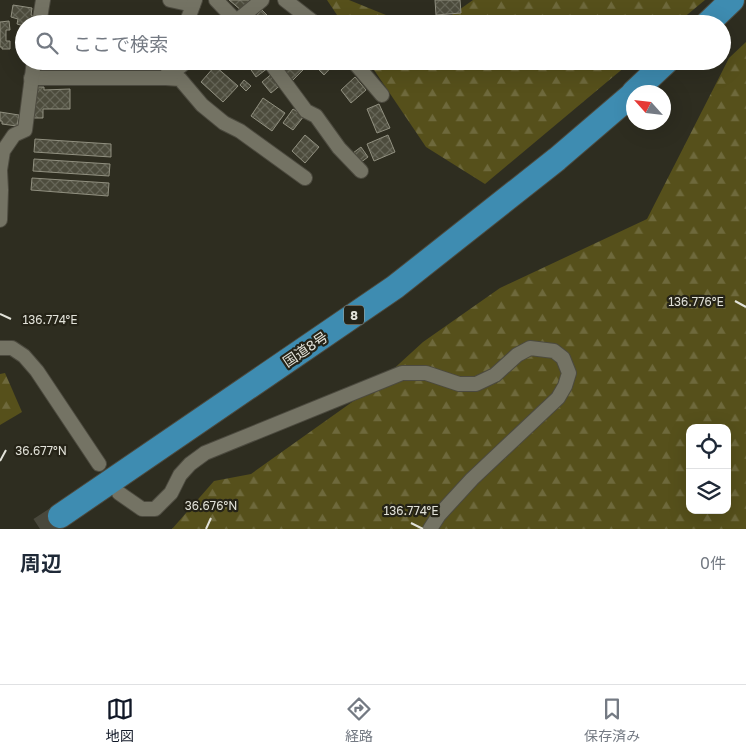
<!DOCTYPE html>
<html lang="ja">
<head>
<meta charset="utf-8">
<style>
	body { margin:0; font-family:"Golos Text","Noto Sans JP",sans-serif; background:#f2f2f3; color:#1f2937 }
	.controls { position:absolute; right:15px; bottom:15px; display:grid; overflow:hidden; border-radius:10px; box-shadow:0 5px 20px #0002 }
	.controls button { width:45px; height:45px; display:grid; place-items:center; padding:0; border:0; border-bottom:1px solid #e0e1e3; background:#fff; color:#1f2937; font:25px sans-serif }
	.compass { position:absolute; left:626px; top:85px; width:45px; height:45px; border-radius:50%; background:#fff; box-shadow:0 5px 20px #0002; rotate:297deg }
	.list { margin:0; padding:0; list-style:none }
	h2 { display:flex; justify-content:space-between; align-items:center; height:65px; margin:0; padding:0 20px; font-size:21px }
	h2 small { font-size:16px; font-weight:400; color:#747a83 }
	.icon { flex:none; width:28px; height:28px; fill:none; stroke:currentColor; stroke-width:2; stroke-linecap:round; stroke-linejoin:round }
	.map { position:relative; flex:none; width:746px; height:529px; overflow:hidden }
	.search { position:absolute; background:#fff; box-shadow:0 5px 20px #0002; left:15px; right:15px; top:15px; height:55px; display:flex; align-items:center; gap:12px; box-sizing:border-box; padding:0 18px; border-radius:28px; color:#747a83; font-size:19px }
	.sheet { height:155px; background:#fff }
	nav { display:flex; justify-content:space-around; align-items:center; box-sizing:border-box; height:70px; border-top:1px solid #e0e1e3; background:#fff; font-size:14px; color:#747a83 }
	nav a { display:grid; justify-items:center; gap:2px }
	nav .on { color:#111827 }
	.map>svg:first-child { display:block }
	.forest { fill:url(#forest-firs); fill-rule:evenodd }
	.building { fill:url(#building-cross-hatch); stroke:#919080 }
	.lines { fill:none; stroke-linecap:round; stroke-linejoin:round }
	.trunk-tunnel { stroke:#49483c; stroke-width:24; stroke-dasharray:24 12; stroke-linecap:butt }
	.minor-casing { stroke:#4c4a3f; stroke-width:16 }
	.trunk-casing { stroke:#4c4a3f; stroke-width:26 }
	.minor { stroke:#747364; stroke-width:14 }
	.trunk { stroke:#3e8cb1; stroke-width:24 }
	.ticks { fill:none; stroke:#e2e2d9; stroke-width:2 }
	.labels { text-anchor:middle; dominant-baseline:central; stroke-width:4.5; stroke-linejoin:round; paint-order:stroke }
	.shield { fill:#252317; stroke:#a9a99f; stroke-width:1 }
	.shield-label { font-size:12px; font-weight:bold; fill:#e2e2d9 }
	.street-label { font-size:14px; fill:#e2e2d9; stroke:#252317 }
	.ticks-label { font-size:12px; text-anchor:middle; fill:#e2e2d9; stroke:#252317; stroke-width:4.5; stroke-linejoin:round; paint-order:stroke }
</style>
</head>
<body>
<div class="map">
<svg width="746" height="529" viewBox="0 0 746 529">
	<defs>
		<pattern id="forest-firs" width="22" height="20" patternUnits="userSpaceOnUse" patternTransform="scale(1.25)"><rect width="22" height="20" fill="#56501b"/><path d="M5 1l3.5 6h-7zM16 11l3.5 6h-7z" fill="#6e693c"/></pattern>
		<pattern id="building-cross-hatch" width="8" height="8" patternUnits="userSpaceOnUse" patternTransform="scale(1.25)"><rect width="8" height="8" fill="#4d4c3d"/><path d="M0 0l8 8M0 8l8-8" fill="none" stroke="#666658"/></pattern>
	</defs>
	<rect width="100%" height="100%" fill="#2e2d20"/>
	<g class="forest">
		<polygon points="327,0 349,0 408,24 343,24"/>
		<polygon points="473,0 705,0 676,24 439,24"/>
		<path d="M746,42V529H172L214,481L251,474L376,385L423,342L500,288L647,219L729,58ZM690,428H727V510H690Z"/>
		<polygon points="368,61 632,61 485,184 426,147"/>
		<polygon points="5,373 22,412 0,425 0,374"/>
	</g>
	<g class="building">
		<polygon points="229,0 251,0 242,11"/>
		<polygon points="435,0 460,0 461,13 436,15"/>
		<polygon points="13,5 32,8 31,15 34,16 33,24 24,24 24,26 17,24 18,19 11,17"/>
		<polygon points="262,10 270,18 265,24 249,24"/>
		<polygon points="284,18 290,24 279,24"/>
		<polygon points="9,21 10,30 6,30 6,41 10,41 10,49 2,49 2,47 0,47 0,22"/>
		<polygon points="45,61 72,61 70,70 44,65"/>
		<polygon points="241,61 251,61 245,66"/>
		<polygon points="257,61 263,61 268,68 256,77 249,67"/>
		<polygon points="298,61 301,61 306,67 292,81 281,70 289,62 293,66"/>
		<polygon points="310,61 337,61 324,75"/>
		<polygon points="215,66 238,86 223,102 201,82"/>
		<polygon points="274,72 283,83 271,93 262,82"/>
		<polygon points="355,77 366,90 351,103 341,90"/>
		<polygon points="244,80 251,86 246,91 240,85"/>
		<polygon points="34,87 44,87 44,90 70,89 70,109 43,109 43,118 34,118"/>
		<polygon points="263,98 285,113 272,131 251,116"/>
		<polygon points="379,104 390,128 377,133 367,109"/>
		<polygon points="293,109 304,116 293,130 283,123"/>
		<polygon points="0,112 19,115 17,126 2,124 2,121 0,121"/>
		<polygon points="305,135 319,147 305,163 292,151"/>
		<polygon points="388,135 395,152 374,161 367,144"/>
		<polygon points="35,139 111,144 111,157 34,152"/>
		<polygon points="361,147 368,157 360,163 353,153"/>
		<polygon points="34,159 110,164 109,176 33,171"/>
		<polygon points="32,178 109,183 108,196 31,190"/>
	</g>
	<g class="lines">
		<polyline class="trunk-tunnel" points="40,529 60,516"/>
		<defs>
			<g id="minor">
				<polyline points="170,0 193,5"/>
				<polyline points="216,0 239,24"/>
				<polyline points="285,0 316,24"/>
				<polyline points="39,24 43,0"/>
				<polyline points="186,24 195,0"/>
				<polyline points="233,24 262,0"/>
				<polyline points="172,61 166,78 180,79 202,105 224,123 240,131 305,178"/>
				<polyline points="269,61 306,111 316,116 339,148 361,171"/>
				<polyline points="353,61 382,95"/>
				<polyline points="31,78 166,78 187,61"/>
				<polyline points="0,220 1,190 0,170 3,151 14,135 25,130 34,61"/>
				<polyline points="0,348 12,348 24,356 37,371 99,464"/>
				<polyline points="119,493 142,509 155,509 171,493 180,475 190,464 205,453 402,373 426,373 459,384 476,384 495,375 517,355 530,348 554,351 563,358 569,373 565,386 558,398 472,479 439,515 430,529"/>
			</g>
			<g id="trunk">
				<polyline points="707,24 732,0"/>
				<polyline points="634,92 667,61"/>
				<polyline points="60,516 395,287 557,159 634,93"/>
			</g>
		</defs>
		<use href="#minor" class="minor-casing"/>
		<use href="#trunk" class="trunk-casing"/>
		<use href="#minor" class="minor"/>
		<use href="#trunk" class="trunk"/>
	</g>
	<path class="ticks" d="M735,301L746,307M0,314L11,319M0,461L6,450M411,523L423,529M206,529L211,518"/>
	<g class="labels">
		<rect class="shield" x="344" y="305.5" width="20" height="19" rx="4"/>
		<g class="shield-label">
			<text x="354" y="315">8</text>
		</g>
		<g class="street-label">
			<text transform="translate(305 349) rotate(-34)">国道8号</text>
		</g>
	</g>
	<g class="ticks-label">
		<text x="696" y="306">136.776°E</text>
		<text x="50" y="324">136.774°E</text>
		<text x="41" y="455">36.677°N</text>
		<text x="211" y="510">36.676°N</text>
		<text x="411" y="515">136.774°E</text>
	</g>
</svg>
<div class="controls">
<button><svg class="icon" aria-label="locate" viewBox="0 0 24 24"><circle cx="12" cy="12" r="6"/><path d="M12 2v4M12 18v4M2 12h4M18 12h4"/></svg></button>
<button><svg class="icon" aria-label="layers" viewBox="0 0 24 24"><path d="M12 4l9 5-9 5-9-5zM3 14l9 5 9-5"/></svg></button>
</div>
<svg class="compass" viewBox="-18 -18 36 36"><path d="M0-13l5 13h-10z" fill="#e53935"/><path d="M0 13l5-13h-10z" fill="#747a83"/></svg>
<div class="search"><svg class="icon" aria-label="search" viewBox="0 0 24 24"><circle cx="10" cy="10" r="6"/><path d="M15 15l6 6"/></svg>ここで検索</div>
</div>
<section class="sheet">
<h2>周辺<small>0件</small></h2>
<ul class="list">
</ul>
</section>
<nav>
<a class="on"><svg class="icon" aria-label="map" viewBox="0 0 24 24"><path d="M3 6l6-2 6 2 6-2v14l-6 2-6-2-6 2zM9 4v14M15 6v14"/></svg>地図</a>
<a><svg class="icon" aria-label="directions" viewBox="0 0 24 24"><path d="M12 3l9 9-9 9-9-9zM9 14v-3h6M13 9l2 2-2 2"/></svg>経路</a>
<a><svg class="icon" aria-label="saved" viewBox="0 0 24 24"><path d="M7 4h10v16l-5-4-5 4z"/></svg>保存済み</a>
</nav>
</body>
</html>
